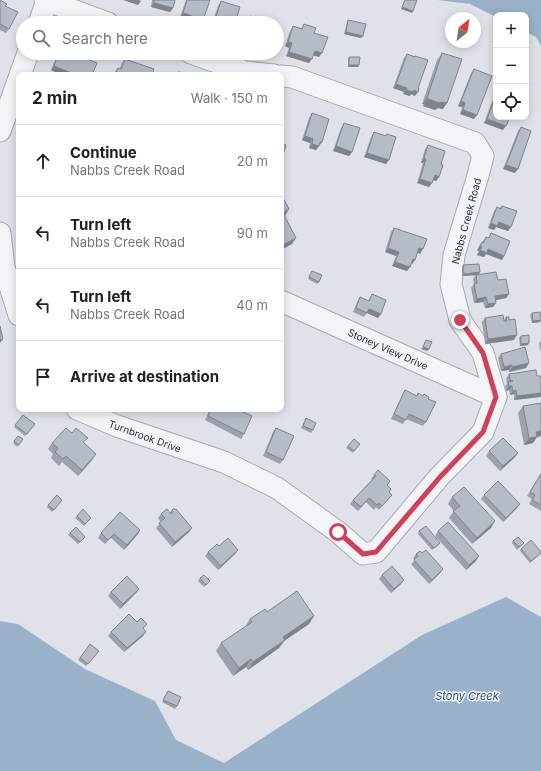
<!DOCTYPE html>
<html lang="en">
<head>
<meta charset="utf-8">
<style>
	body { margin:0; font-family:Inter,sans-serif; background:#f6f6f6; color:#202124 }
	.controls { position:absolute; right:12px; top:12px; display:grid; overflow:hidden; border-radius:8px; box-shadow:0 2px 10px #0003 }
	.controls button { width:36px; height:36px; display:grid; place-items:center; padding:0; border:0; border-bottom:1px solid #e0e0e0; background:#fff; color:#202124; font:20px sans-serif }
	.compass { position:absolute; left:445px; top:12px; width:36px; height:36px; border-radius:50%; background:#fff; box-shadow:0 2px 10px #0003; rotate:30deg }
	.stop { position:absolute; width:12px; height:12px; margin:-9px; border:3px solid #d24058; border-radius:50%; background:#fff }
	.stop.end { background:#d24058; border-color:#fff; box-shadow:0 1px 4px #0008 }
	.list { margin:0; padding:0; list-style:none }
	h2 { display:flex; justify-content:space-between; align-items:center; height:52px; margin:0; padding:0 16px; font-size:17px }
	h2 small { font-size:13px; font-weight:400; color:#757577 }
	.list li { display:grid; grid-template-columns:26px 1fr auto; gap:12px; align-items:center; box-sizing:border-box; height:72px; padding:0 16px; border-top:1px solid #e0e0e0 }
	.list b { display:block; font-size:15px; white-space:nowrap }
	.list p { margin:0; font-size:13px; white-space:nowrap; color:#757577 }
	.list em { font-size:13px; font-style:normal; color:#757577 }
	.icon { flex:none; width:22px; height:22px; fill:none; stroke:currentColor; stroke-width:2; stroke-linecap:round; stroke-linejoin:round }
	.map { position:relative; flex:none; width:541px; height:771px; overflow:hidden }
	.search { position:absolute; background:#fff; box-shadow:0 2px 10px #0003; left:16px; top:16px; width:268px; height:44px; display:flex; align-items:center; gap:10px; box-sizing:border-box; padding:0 14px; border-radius:22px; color:#757577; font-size:15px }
	.panel { position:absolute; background:#fff; box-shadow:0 2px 10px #0003; left:16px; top:72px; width:268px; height:340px; border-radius:8px }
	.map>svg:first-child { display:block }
	.water { fill:#99b2ca }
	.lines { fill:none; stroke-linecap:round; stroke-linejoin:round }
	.minor-casing { stroke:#a4aab3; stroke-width:23 }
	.minor { stroke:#f2f4f7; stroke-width:21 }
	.wall { fill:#9da2aa }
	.shaded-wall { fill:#7f848b }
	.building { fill:#b6bcc6; stroke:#7f848b }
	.route { stroke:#d24058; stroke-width:5 }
	.labels { text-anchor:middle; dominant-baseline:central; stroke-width:3; stroke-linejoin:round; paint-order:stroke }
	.street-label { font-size:10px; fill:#283141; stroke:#eff2f6 }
	.water-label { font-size:11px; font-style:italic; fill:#315076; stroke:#eff2f6 }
</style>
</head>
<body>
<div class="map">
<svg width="541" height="771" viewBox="0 0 541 771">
	<rect width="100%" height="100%" fill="#dfe3e9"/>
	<g class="water">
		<polygon points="437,0 541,0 541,46 536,37 526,32 526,15 496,15 496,17 470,4"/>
		<polygon points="506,597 541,617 541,771 0,771 0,621 18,624 85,669 155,701 176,740 224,763 422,635"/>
	</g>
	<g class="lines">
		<defs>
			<g id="minor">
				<polyline points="45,0 108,23"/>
				<polyline points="39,23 47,1"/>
				<polyline points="191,53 245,72 274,75"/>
				<polyline points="20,75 28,53"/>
				<polyline points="0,131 19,78"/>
				<polyline points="0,233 4,267 19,315"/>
				<polyline points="281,301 496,397"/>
				<polyline points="77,409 117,426 224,462 277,488 338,532 363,554 376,552 439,477 483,432 496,397 483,353 460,320 451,284 454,255 477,179 483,156 475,143 292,77 281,76"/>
			</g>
		</defs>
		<use href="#minor" class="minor-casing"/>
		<use href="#minor" class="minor"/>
	</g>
	<g class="wall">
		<polygon points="0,0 5,6 9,29 6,33 0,30"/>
		<polygon points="152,0 175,0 173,8 170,12 151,7"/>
		<polygon points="186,0 210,0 201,23 196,23 180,17"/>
		<polygon points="221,1 235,23 212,23 218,6"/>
		<polygon points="250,16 268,23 246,23 247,21"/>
		<polygon points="348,20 361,38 344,34 347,22"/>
		<polygon points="304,24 314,33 319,57 313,55 309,63 286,56 289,48 285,46 290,31 293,26 301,29"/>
		<polygon points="58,53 59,53 92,75 62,75 51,70"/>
		<polygon points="442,53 443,109 438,108 435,110 423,106 424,104 422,104 437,60"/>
		<polygon points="407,54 414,57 415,56 415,96 411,94 410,96 403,94 404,92 393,88 404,58"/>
		<polygon points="349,57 359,65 358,67 348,67 348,59"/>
		<polygon points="125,59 152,75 114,75 115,72 118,68 120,68 122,63"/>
		<polygon points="474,69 474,119 460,114 462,107 458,106 471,73"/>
		<polygon points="496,94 496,117 503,130 484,123 494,96"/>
		<polygon points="312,113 322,142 316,150 309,148 310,143 302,140 309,118"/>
		<polygon points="344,123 352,152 349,156 333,151 341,128"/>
		<polygon points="521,127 515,173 503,169 518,131"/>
		<polygon points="374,132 385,136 387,134 386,164 364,157 371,137"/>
		<polygon points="428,145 441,164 439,177 436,181 433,180 429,187 417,183 423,163 421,163 425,149"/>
		<polygon points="502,206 508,231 496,227 494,230 488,228 494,211 497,207 500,208"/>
		<polygon points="394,228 420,254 417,253 415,260 412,264 411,264 410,267 407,271 392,266 396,256 385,252 391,232"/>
		<polygon points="491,233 502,260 486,254 484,257 477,255 479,251 477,251 479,246 486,237 488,238"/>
		<polygon points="463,265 479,275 462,276 462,267"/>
		<polygon points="312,271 319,282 317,284 308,279"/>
		<polygon points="476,275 498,280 509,294 506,298 495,300 496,303 493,307 485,308 483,302 474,303 471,288 474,284 473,279"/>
		<polygon points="372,294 381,314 378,318 367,313 364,317 353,312 357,302 360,297 368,301"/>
		<polygon points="532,313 541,316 541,320 540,322 532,323 530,315"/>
		<polygon points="506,317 514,340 485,344 482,322 485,318 504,320"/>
		<polygon points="521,336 528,345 520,346 519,338"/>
		<polygon points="541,341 541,350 540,350 539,343"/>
		<polygon points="501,354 526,368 509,372 509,370 501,371 498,358"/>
		<polygon points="509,374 537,376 541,376 541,396 540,397 514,400 514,394 510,395 509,390 506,391 505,386 507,384 506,379"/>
		<polygon points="405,390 416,396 418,393 423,396 424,394 428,399 426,422 423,426 406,419 403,424 391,419 402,395"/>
		<polygon points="541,403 541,436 537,437 533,443 524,445 518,413 523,406"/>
		<polygon points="210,409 237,409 244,434 241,439 205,420"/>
		<polygon points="23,415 35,424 25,436 14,427"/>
		<polygon points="306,418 313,430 311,433 301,428"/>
		<polygon points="276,428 283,460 280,464 263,456 273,432"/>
		<polygon points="72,433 84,443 92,460 78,476 62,462 59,466 51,458 53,454 48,449 52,443"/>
		<polygon points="18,436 23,439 17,447 13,443"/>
		<polygon points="354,439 360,444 353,453 346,448"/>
		<polygon points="489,451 518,453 515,457 500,471 486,456"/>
		<polygon points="541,473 541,511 529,504 532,499 527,496"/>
		<polygon points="374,475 391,489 389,492 392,495 379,510 376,507 374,510 366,502 358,511 350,504 353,500 372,480 371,479"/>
		<polygon points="484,495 517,508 503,522 481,499"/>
		<polygon points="452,497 491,528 472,544 449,518 454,511 448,504"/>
		<polygon points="61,502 52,512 47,507 48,505"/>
		<polygon points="172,510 192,528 189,532 172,547 156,528 161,522 158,518 161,514 170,513"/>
		<polygon points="77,516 91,518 84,526 75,518"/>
		<polygon points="419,531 440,543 439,545 432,550 418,534"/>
		<polygon points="438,531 476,561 466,570 435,536"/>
		<polygon points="70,533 84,539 78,544 68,535"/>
		<polygon points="101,533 138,534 124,550 111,538 105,544 98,538"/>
		<polygon points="513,541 524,543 517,550 512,543"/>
		<polygon points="219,546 238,550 235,554 218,570 205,556 208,552"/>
		<polygon points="521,549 540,554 530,563 520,551"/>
		<polygon points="422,553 443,569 440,573 429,584 411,564 415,560 413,558 416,554"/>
		<polygon points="382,575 401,584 391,593 379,579"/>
		<polygon points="200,578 210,581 204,587 198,581"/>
		<polygon points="139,589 136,593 120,609 108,596 111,592"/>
		<polygon points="267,612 314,616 309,624 284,641 279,648 248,670 246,667 233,676 216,651 221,643 245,627 250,619"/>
		<polygon points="143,629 143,636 124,652 108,636 111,632"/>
		<polygon points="90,644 99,651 86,666 78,660"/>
		<polygon points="168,691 177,706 175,709 162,702"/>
	</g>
	<g class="shaded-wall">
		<polygon points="123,0 139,0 141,1 138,5"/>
		<polygon points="154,3 173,8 170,12 151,7"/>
		<polygon points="402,7 413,11 412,13 401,9"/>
		<polygon points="183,13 203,20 201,23 196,23 180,17"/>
		<polygon points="346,32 363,36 361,38 344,34"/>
		<polygon points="288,42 292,43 289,48 285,46"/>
		<polygon points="315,51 322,53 319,57 312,55"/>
		<polygon points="289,52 312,59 309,63 286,56"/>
		<polygon points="349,65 359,65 358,67 348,67"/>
		<polygon points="54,66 76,75 62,75 51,70"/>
		<polygon points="116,72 120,73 119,75 114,75"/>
		<polygon points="396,84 407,88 404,92 393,88"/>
		<polygon points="406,90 414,90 418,92 415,96 411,94 410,96 403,94"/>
		<polygon points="427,98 428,98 424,104 422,104"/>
		<polygon points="428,99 442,102 447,103 443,109 438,108 435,110 423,106"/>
		<polygon points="461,101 465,103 462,107 458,106"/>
		<polygon points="463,110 477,115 474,119 460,114"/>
		<polygon points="487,119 506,126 503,130 484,123"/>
		<polygon points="305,136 313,139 310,143 302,140"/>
		<polygon points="320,142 322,142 316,150 309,148 312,144"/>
		<polygon points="336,146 352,152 349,156 333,151"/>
		<polygon points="367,153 389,160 386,164 364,157"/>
		<polygon points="424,158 426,159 423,163 421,163"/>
		<polygon points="506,165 518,169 515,173 503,169"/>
		<polygon points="435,175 439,177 436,181 432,180"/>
		<polygon points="420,179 432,183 429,187 417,183"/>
		<polygon points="289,209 285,216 281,218 283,213"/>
		<polygon points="499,222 511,227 508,231 496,227 494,230 488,228 491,223"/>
		<polygon points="296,238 292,244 281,250 281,246"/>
		<polygon points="480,246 482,247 479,251 477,251"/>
		<polygon points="388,248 399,252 396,256 385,252"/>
		<polygon points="419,248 423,249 420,254 416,252"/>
		<polygon points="488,249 504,256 502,260 486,254 484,257 477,255 480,250"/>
		<polygon points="413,259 415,260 412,264 410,263"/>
		<polygon points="395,262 410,267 407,271 392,266"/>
		<polygon points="480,272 479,275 462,276 464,274"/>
		<polygon points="509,294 506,298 492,301 495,296"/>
		<polygon points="486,297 483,302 474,303 477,299"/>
		<polygon points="496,303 493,307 485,308 488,304"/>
		<polygon points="369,309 381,314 378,318 367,313"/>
		<polygon points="541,320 540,322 532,323 533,321"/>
		<polygon points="517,335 514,340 485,344 488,339"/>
		<polygon points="3,339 0,343 0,340"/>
		<polygon points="529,343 528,345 520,346 521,344"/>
		<polygon points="423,347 429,349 427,351 421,349"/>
		<polygon points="529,363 526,368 509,372 512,367"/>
		<polygon points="512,365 509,370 501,371 504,367"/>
		<polygon points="509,386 512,386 509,390 506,391"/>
		<polygon points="516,390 514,394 510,395 513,391"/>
		<polygon points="541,393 541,396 540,397 514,400 517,396"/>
		<polygon points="541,431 541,436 537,437 533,443 524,445 529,438 536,432"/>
		<polygon points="518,453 515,457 500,471 503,466"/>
		<polygon points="96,454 92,460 78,476 82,470"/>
		<polygon points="520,504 517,508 503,522 506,518"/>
		<polygon points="495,521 491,528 472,544 477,538"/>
		<polygon points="192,528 189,532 172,547 175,542"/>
		<polygon points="140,530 138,534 124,550 127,545"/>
		<polygon points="238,550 235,554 218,570 221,566"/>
		<polygon points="479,556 476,561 466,570 469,565"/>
		<polygon points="443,569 440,573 429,584 432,580"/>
		<polygon points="404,580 401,584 391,593 394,589"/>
		<polygon points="139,589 136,593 120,609 123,604"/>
		<polygon points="314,616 309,624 284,641 279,648 248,670 253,662 283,637"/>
		<polygon points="146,632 143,636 124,652 127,648"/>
		<polygon points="251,659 246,667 233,676 239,668"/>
	</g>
	<g class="building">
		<polygon points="0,0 7,4 5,6 18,12 9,29 0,24"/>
		<polygon points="154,0 175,0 173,8 154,3"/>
		<polygon points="187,0 210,0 203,20 183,13"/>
		<polygon points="405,0 417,0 413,11 402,7"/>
		<polygon points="221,1 240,7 235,23 214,23"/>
		<polygon points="250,16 269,22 268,23 248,23"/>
		<polygon points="348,20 366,24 363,36 346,32"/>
		<polygon points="304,24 316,28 314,33 328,37 322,53 315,51 312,59 289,52 292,43 288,42 293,26 302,29"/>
		<polygon points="59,53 72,53 97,63 92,75 76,75 54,66"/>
		<polygon points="442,53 462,59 447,103 442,102 439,103 428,99 428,98 427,98"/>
		<polygon points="407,54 415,57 415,56 428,60 418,88 419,88 418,92 414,90 413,92 406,90 407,88 396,84"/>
		<polygon points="349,57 360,57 359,65 349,65"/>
		<polygon points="125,59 154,69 152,75 119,75 120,73 116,72 118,68 121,69"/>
		<polygon points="474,69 492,76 477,115 463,110 465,103 461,101"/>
		<polygon points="178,72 200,75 178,75"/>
		<polygon points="496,95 496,117 510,117 506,126 487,119"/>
		<polygon points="312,113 329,119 322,142 320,142 319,146 312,144 313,139 305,136"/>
		<polygon points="344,123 360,128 352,152 336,146"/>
		<polygon points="521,127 531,131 518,169 506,165"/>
		<polygon points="374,132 386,136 387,134 396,137 389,160 367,153"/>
		<polygon points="281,144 286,145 284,152 281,151"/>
		<polygon points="428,145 445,151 441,164 443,165 439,177 435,175 432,183 420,179 426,159 424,158"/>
		<polygon points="281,194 289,209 283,213 296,238 281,246"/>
		<polygon points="502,206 517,211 511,227 499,222 497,226 491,223 497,207 501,209"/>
		<polygon points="394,228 427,239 423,249 419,248 415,260 413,259 410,267 395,262 399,252 388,248"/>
		<polygon points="491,233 510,241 504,256 488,249 487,253 480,250 482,247 480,246 482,242 483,243 486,237 489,238"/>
		<polygon points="479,264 480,272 464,274 463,265"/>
		<polygon points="312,271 322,275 319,282 309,277"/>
		<polygon points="496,272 498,280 506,279 509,294 495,296 496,303 488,304 486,297 477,299 474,284 477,283 476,275"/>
		<polygon points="372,294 386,300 381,314 369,309 367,313 356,308 360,297 369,301"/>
		<polygon points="540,312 541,320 533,321 532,313"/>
		<polygon points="503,315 504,321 507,321 506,317 509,317 509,320 515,319 517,335 488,339 485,318"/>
		<polygon points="0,326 3,339 0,340"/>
		<polygon points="529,335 529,343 521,344 521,336"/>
		<polygon points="426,340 432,342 429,349 423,347"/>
		<polygon points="525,347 529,363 512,367 512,365 504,367 501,354"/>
		<polygon points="536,370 537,376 541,376 541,393 517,396 516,390 513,391 512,386 509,386 508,382 513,381 510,380 509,374"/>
		<polygon points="405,390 417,396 418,393 423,396 424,394 429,397 428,399 436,402 426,422 409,414 406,420 394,414"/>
		<polygon points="541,403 541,431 536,432 537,437 529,438 523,406"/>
		<polygon points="211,409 237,409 252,416 244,434 208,416"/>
		<polygon points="23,415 35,424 27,434 15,425"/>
		<polygon points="306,418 316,423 313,430 303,426"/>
		<polygon points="66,428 72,433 76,428 88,438 83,442 96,454 82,470 66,456 63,459 55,452 58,448 52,443"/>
		<polygon points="276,428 294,436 283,460 266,452"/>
		<polygon points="18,436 23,439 19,445 14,441"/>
		<polygon points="503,438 518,453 503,466 489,451"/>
		<polygon points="354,439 360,444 354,451 348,446"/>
		<polygon points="378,470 390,481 387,485 391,489 389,492 392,495 382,506 379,503 377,505 369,498 361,507 353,500 376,476 374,475"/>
		<polygon points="541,474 541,505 532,500 535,495 530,492"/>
		<polygon points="498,481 520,504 506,518 484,495"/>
		<polygon points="464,487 495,521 477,538 453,511 460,506 452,497"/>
		<polygon points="57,495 62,500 54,510 48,505"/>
		<polygon points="174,508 175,510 176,509 192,528 175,542 159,523 165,518 161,514 167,509 171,514 173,512 172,510"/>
		<polygon points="83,509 91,518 85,524 77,516"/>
		<polygon points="120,512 140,530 127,545 114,534 108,540 101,533"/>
		<polygon points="448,522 479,556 469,565 438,531"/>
		<polygon points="426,526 440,543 434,548 419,531"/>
		<polygon points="76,527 85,537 80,542 70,533"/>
		<polygon points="518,537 524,543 519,547 513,541"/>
		<polygon points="228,538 238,550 221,566 208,552 217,544 219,546"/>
		<polygon points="531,540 541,552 541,553 531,561 521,549"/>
		<polygon points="426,550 443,569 432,580 414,560 418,556 416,554 420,551 422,553"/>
		<polygon points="392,566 404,580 394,589 382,575"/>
		<polygon points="204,575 210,581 206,585 200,578"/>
		<polygon points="127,576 139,589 123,604 111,592"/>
		<polygon points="297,591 314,616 283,637 285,640 253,662 251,659 239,668 221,643 252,622 250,619 265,609 267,612"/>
		<polygon points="129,614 137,622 141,618 147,624 143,628 146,632 127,648 111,632"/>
		<polygon points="90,644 99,651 88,664 80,658"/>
		<polygon points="168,691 181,697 177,706 163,700"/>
	</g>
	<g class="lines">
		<polyline class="route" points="338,532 363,554 376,552 440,477 483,432 496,397 483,353 460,320"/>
	</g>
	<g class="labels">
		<g class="street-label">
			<text transform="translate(466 221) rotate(-75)">Nabbs Creek Road</text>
			<text transform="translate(388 349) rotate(24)">Stoney View Drive</text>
			<text transform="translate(145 436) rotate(20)">Turnbrook Drive</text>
		</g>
		<g class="water-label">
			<text x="467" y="696">Stony Creek</text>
		</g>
	</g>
</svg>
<div class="controls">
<button>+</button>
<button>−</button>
<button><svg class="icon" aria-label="locate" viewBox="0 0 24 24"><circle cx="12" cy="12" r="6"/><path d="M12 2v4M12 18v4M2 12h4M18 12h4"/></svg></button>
</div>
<svg class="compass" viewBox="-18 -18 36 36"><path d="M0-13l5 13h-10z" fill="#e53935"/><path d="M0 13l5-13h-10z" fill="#757577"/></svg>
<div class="stop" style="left:338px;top:532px"></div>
<div class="stop end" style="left:460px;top:320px"></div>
<div class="search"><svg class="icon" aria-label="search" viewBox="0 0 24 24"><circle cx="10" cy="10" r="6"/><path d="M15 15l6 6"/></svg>Search here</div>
<section class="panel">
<h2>2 min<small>Walk · 150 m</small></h2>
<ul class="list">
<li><svg class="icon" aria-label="ahead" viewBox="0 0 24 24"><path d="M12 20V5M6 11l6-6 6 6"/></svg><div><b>Continue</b><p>Nabbs Creek Road</p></div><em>20 m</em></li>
<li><svg class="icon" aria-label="left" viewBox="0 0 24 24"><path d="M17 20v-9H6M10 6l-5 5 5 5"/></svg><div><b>Turn left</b><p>Nabbs Creek Road</p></div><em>90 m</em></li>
<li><svg class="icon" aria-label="left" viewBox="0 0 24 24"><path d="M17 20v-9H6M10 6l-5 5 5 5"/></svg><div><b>Turn left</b><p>Nabbs Creek Road</p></div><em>40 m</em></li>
<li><svg class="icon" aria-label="arrive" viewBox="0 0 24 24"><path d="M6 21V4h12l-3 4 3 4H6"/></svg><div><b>Arrive at destination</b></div></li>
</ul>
</section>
</div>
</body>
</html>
